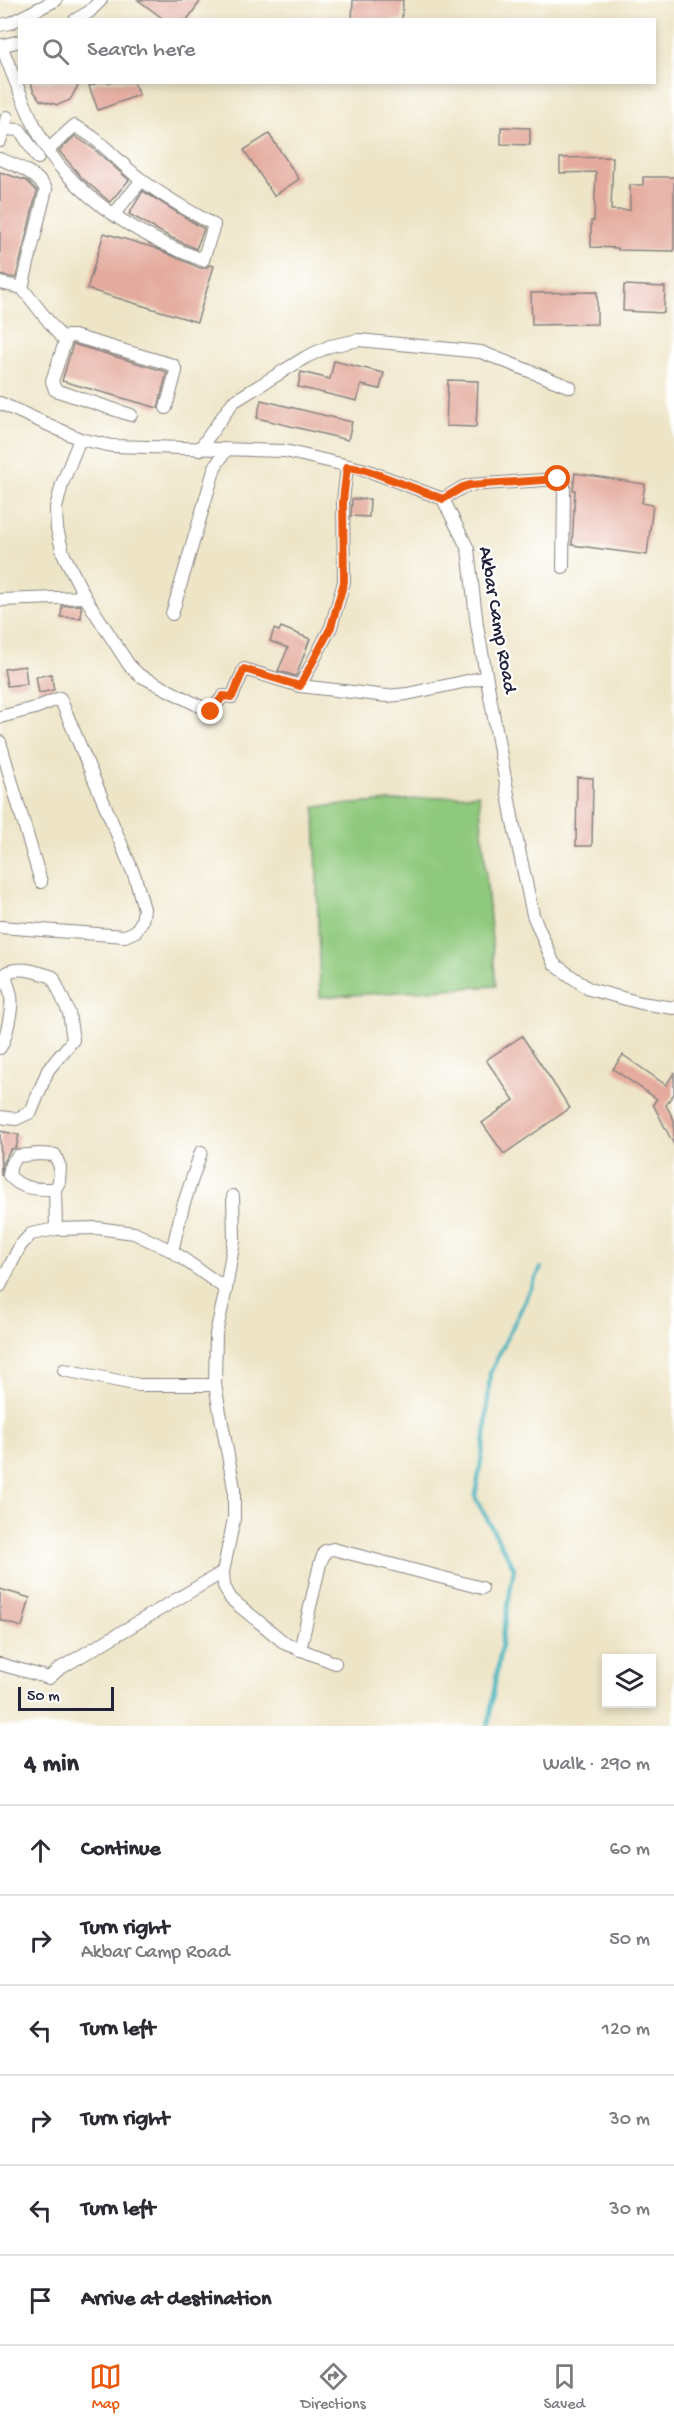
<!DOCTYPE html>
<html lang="en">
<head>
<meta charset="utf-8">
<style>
	body { margin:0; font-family:"Gochi Hand",sans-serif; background:#f7f7f7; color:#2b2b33 }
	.controls { position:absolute; right:18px; bottom:18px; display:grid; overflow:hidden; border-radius:0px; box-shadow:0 3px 9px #0003 }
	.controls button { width:54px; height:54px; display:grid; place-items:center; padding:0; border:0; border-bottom:2px solid #e1e1e2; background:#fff; color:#2b2b33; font:30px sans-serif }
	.scale { position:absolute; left:18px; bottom:15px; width:96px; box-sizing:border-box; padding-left:6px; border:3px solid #22223b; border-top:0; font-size:16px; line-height:21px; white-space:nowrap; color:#22223b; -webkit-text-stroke:4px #fff; paint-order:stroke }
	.stop { position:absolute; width:18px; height:18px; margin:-14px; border:4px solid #ea580c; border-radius:50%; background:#fff }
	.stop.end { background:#ea580c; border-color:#fff; box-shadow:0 2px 6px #0008 }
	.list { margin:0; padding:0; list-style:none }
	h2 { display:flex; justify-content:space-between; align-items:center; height:78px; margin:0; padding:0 24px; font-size:26px }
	h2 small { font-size:20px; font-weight:400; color:#7c7c81 }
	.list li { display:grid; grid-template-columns:39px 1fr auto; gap:18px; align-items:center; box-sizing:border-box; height:90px; padding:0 24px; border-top:2px solid #e1e1e2 }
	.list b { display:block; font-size:22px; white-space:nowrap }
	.list p { margin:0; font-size:20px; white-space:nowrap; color:#7c7c81 }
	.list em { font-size:20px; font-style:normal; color:#7c7c81 }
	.icon { flex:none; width:33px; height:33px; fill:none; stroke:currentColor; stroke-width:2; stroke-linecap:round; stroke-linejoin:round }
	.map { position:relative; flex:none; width:674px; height:1726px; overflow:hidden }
	.search { position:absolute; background:#fff; box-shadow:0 3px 9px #0003; left:18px; right:18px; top:18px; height:66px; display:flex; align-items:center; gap:15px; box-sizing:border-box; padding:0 21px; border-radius:0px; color:#7c7c81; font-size:22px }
	.sheet { height:618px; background:#fff }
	nav { display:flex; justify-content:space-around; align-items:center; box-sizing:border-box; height:84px; border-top:2px solid #e1e1e2; background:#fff; font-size:16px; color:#7c7c81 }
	nav a { display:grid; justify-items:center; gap:3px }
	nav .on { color:#ea580c }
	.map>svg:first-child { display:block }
	.green { fill:#8fc97d; stroke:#58765c; stroke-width:1.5 }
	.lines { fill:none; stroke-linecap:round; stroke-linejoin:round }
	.stream { stroke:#45b4bf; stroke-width:4 }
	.building { fill:#e4aa9d }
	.minor-casing { stroke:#888481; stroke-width:14 }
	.minor { stroke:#fff; stroke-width:12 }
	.route { stroke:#ea580c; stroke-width:8 }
	.labels { text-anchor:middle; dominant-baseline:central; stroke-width:4.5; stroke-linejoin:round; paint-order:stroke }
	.street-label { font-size:20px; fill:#22223b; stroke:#fff }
</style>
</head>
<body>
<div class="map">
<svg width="674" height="1726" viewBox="0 0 674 1726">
	<rect width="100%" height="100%" fill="#fff"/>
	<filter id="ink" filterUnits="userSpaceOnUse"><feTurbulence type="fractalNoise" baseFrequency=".0167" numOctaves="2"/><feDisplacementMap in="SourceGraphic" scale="12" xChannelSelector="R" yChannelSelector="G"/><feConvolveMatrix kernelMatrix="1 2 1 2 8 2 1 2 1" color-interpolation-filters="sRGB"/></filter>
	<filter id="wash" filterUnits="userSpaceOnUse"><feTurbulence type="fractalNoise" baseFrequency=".008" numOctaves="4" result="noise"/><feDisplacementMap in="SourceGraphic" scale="24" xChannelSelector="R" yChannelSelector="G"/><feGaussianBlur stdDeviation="1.35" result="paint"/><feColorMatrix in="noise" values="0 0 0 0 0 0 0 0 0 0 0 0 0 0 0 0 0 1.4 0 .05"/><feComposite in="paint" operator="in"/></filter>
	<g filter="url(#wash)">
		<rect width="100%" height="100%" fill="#eee5c7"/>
		<polygon class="green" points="479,794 496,986 320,997 315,807"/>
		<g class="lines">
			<polyline class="stream" points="488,1726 514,1568 475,1497 485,1437 490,1373 541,1268"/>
		</g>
		<g id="blocks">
			<g class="building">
				<polygon points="138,0 201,0 187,20 165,20"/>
				<polygon points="353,0 403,0 402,20 352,20"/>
				<polygon points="31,82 80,82 70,100 58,105 40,100 33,90"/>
				<polygon points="100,82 134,82 139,95 98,110 89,86"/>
				<polygon points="501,127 530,128 530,145 501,144"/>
				<polygon points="269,134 299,179 274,196 244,150"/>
				<polygon points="75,136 94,149 129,180 110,202 82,178 59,151"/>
				<polygon points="613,157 611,210 630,210 630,185 643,185 643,177 674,177 674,251 618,250 618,248 591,247 591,221 594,221 596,172 560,173 560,158"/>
				<polygon points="0,172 27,181 37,191 16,278 0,275"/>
				<polygon points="143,191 204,229 196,249 168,236 129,214"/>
				<polygon points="104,233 155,248 200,268 205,268 210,265 214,266 197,322 87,289"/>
				<polygon points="624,285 665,287 664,313 623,311"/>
				<polygon points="597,292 597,324 532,325 531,293"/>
				<polygon points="73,344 167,372 158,408 62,381"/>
				<polygon points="334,361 384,373 380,389 361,385 357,401 298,387 301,372 330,379"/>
				<polygon points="448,380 478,381 476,427 446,426"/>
				<polygon points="261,400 352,422 348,440 257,418"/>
				<polygon points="575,473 645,484 642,503 653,505 647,555 572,545 575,490 573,490"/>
				<polygon points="352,499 370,499 369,517 351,516"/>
				<polygon points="81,605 81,618 61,617 62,606"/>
				<polygon points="281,627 310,639 296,676 278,671 288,648 270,641 274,629 279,631"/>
				<polygon points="25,666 27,684 7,686 4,669"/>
				<polygon points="51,674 54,690 39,693 36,677"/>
				<polygon points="577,777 593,778 592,846 576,846"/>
				<polygon points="522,1036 570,1108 504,1154 482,1123 514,1100 486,1060"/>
				<polygon points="623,1055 666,1085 674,1073 674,1094 666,1105 674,1120 674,1145 653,1104 657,1099 613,1069"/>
				<polygon points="0,1131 19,1135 16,1148 11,1149 3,1162 1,1176"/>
				<polygon points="0,1589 30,1598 22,1627 0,1620"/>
			</g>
		</g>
	</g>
	<g filter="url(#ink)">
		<use href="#blocks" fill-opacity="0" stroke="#888481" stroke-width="1.5"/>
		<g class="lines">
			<defs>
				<g id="minor">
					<polyline points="75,20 89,12 101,0"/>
					<polyline points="0,25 10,23 56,0"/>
					<path d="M1,45C16,82 36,140 62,169C99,211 151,241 203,260L214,225C188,210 162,196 139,178C117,161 99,137 74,126L49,149"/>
					<polyline points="0,46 20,41"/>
					<polyline points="4,129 20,130 38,158"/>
					<polyline points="0,141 7,117"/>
					<path d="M0,159C18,166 35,172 46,189L22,288"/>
					<polyline points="114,214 142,180"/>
					<polyline points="0,283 22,288 61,337 74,336 173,365 176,371 166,408"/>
					<polyline points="67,336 52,381 55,390 131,415"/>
					<polyline points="0,403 80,439 112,446 285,451 366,470 443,499 468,549 477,625 513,822 533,915 554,964 589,989 641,1003 674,1008"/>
					<polyline points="80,439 62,484 56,508 57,529 63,553 85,597 129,665 139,675 211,712 223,696 232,697 244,669 300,686"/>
					<polyline points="199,450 233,402 306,357 330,346 359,340 481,352 570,387"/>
					<polyline points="347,467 343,501 344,582 331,627 300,686 387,696 407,694 486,677"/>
					<polyline points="443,499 463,487 470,485 558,479 564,482 564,491 563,567"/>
					<polyline points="0,600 85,597"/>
					<polyline points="172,614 215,467 226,450"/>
					<polyline points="0,717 35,708 60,698 135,877 144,909 142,921 136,931 125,936 0,927"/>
					<polyline points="0,742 41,882"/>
					<path d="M0,1048C6,1040 13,1007 11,996C10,987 4,981 7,972C23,966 37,972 53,977L69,1013L73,1040L48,1070L31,1112L16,1119L0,1117"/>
					<path d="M55,1189C37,1189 21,1190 9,1175L11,1164L18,1156L39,1154L55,1155L60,1167L59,1182L55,1189L56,1229"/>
					<polyline points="172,1251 183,1206 201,1152"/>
					<polyline points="0,1286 20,1246 31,1234 56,1229 97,1228 134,1233 172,1251 226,1289 216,1334 215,1385 234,1488 234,1519 223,1572 224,1586 231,1599 286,1644 335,1663"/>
					<polyline points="226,1289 234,1240 233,1196"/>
					<polyline points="64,1370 139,1385 215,1385"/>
					<polyline points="300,1650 320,1564 325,1551 333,1549 482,1588"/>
					<polyline points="0,1664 49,1678 59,1669 223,1572"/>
				</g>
			</defs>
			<use href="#minor" class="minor-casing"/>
			<use href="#minor" class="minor"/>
		</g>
	</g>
	<g class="lines" filter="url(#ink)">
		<polyline class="route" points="211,712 223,696 232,697 244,669 300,686 331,627 344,582 343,501 347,467 366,470 443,499 463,487 470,485 558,479"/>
	</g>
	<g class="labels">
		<g class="street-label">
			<text transform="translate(496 620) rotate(80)">Akbar Camp Road</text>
		</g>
	</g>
</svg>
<div class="controls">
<button><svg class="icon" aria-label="layers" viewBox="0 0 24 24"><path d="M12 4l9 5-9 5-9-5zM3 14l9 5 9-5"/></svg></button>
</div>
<div class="scale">50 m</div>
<div class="stop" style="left:558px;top:479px"></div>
<div class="stop end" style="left:211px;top:712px"></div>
<div class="search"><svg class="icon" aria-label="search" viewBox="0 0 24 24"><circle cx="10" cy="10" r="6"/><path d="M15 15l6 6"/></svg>Search here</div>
</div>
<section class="sheet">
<h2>4 min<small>Walk · 290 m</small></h2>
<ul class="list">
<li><svg class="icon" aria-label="ahead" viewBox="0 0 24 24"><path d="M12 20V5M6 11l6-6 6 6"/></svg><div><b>Continue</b></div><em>60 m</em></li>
<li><svg class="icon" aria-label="right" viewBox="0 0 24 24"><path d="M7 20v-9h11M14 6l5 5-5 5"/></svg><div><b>Turn right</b><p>Akbar Camp Road</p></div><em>50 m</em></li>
<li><svg class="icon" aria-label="left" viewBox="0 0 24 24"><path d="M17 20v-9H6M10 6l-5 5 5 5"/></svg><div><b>Turn left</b></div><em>120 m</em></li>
<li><svg class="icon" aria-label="right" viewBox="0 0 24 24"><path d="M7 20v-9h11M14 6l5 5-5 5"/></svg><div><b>Turn right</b></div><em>30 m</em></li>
<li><svg class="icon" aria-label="left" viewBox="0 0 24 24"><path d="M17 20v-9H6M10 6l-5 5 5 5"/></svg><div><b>Turn left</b></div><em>30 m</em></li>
<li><svg class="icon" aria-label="arrive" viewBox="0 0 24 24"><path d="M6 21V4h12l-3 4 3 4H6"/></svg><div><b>Arrive at destination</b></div></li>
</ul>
</section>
<nav>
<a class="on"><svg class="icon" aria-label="map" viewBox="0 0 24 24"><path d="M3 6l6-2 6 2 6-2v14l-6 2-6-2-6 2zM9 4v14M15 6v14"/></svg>Map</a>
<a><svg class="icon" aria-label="directions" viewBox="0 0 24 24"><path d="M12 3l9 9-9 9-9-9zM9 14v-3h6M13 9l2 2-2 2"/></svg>Directions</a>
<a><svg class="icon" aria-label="saved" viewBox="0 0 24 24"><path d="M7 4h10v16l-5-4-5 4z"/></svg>Saved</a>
</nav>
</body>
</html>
